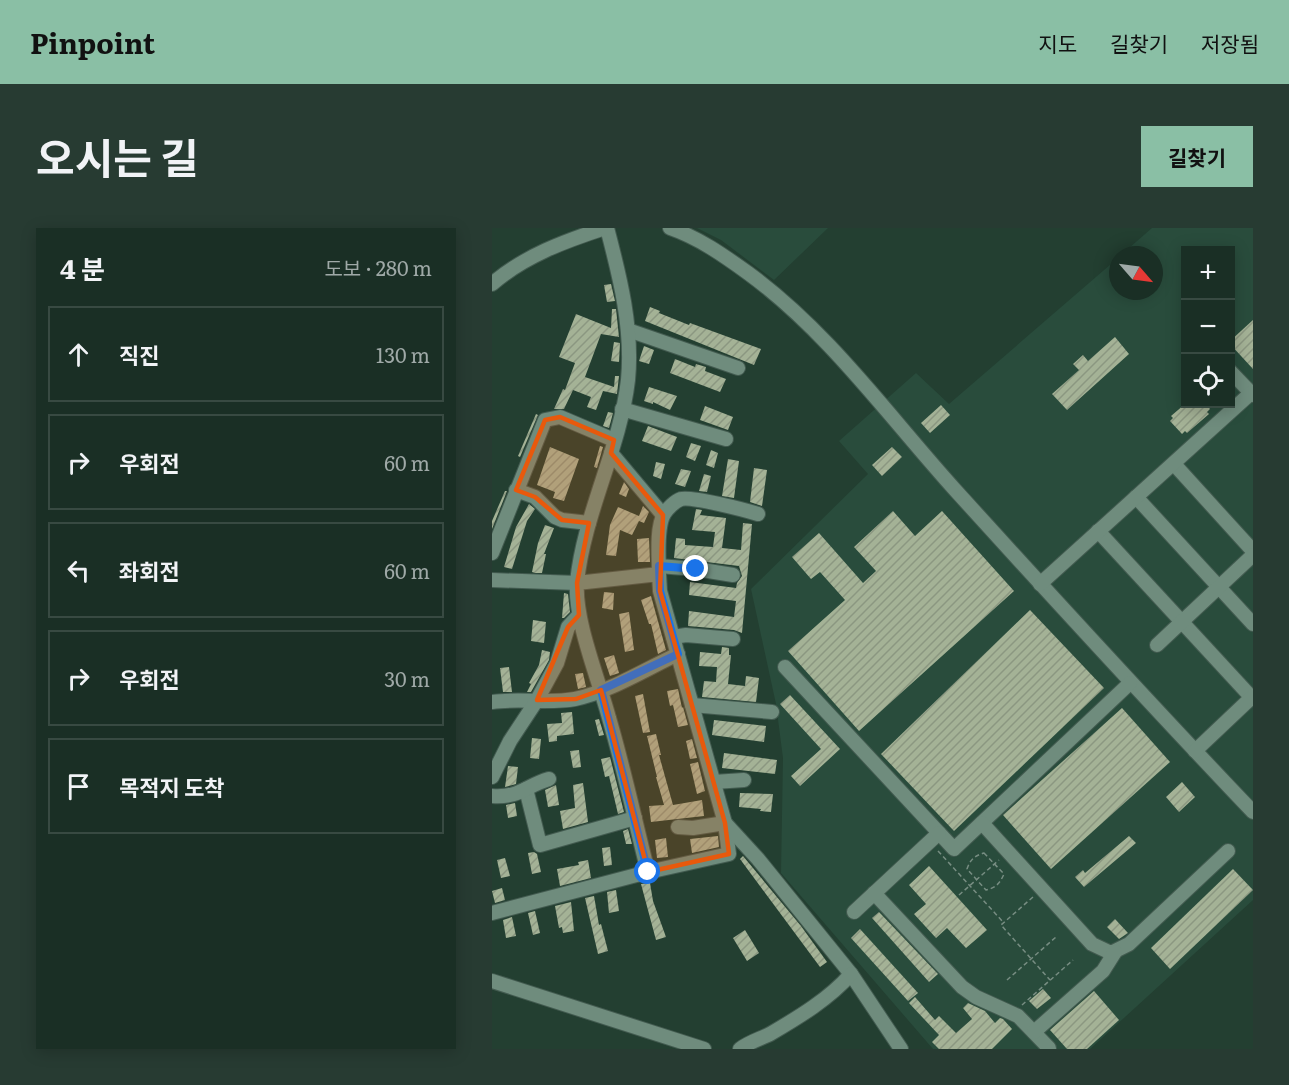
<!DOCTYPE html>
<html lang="ko">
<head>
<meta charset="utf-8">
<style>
	body { margin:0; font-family:Literata,"Noto Sans KR",serif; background:#273b32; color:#f1f3f6 }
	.controls { position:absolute; right:18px; top:18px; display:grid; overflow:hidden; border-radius:0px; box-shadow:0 3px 15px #0003 }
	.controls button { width:54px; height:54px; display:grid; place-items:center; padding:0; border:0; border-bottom:2px solid #384a42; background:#1a2f25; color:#f1f3f6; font:30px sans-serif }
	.compass { position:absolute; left:617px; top:18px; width:54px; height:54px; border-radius:50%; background:#1a2f25; box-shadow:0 3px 15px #0003; rotate:118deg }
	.stop { position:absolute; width:18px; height:18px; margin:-14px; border:4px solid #1a73e8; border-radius:50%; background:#fff }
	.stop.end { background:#1a73e8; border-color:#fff; box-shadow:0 2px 6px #0008 }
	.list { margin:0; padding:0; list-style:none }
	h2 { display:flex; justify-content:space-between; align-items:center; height:78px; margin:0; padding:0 24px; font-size:26px }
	h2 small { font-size:20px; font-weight:400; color:#9fa9a7 }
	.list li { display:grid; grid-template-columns:39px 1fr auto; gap:18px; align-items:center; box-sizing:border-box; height:96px; margin:0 12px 12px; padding:0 12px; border:2px solid #384a42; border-radius:0px }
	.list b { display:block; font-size:22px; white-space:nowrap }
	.list em { font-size:20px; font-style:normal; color:#9fa9a7 }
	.icon { flex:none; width:33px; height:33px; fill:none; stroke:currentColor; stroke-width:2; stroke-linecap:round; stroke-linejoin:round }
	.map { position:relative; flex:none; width:761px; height:821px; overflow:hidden; border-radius:0px }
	header { display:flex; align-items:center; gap:36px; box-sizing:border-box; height:84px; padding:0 30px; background:#8abfa5; color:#111 }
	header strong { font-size:28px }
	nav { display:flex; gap:33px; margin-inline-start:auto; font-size:21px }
	.intro { display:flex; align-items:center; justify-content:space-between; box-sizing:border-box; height:144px; padding:0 36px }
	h1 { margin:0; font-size:42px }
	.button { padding:15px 27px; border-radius:0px; background:#8abfa5; color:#111; font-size:21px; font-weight:700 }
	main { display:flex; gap:36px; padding:0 36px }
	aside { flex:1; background:#1a2f25; border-radius:0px; box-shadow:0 3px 15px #0003 }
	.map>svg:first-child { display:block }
	.built { fill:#294c3c; fill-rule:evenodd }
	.building { fill:url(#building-hatch) }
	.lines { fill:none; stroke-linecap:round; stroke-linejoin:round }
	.minor-casing { stroke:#435b50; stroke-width:16 }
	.path { stroke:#778d82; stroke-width:1.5; stroke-dasharray:4.5 3; stroke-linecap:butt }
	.minor { stroke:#6f8c7d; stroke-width:14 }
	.route { stroke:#1a73e8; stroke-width:8 }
	.marked { fill:#e8590c; fill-opacity:0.2; stroke:#e8590c; stroke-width:4.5; stroke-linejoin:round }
</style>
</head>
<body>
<header>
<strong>Pinpoint</strong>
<nav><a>지도</a><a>길찾기</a><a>저장됨</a></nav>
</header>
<div class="intro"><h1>오시는 길</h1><a class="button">길찾기</a></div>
<main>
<aside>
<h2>4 분<small>도보 · 280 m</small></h2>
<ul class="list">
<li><svg class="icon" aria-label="ahead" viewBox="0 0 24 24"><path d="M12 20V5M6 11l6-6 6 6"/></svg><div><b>직진</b></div><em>130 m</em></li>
<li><svg class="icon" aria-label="right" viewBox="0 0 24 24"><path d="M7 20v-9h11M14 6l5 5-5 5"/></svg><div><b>우회전</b></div><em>60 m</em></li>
<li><svg class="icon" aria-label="left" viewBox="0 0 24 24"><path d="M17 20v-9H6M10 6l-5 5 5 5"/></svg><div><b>좌회전</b></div><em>60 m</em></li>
<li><svg class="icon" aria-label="right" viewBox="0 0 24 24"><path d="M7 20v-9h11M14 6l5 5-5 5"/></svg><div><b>우회전</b></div><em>30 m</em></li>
<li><svg class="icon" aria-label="arrive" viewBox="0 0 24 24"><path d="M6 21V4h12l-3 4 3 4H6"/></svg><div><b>목적지 도착</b></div></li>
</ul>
</aside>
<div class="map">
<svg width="761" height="821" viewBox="0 0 761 821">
	<defs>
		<pattern id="building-hatch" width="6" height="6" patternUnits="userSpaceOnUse" patternTransform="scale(1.5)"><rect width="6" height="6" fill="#a4b296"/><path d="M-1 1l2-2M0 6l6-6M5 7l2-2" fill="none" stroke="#8b9781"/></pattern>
	</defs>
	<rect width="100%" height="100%" fill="#233f31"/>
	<g class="built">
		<polygon points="205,0 336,0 282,52 229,12"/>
		<path d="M660,0H761V672L598,821H441L289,645L291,530L284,476L259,361L376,246L347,213L424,145L457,176L626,30V63H662V27H629ZM694,22H738V176H694Z"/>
	</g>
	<g class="building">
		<polygon points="119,56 123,73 115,74 112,57"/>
		<polygon points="158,79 168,83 167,85 197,97 198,95 269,121 262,137 153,93"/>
		<polygon points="120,81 124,81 127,109 109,106 93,149 122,159 123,148 127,148 125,166 111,163 104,182 95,179 99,169 81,162 72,181 62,181 71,161 73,162 83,135 67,129 84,86 119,100"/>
		<polygon points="761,92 761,141 738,116 738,113"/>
		<polygon points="623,109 637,126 575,182 560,166 587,142 581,136 591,127 596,133"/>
		<polygon points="122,114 128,115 127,134 119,133"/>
		<polygon points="152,118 162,122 157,136 147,133"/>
		<polygon points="183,131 203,139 204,136 214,139 213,143 234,151 228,164 178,145"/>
		<polygon points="157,159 185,168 178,182 161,174 161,176 152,173"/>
		<polygon points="693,176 714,176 718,181 715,184 717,186 695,205 693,203 690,206 678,193 681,190 679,188"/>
		<polygon points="449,177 458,187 438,205 429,195"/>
		<polygon points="213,178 241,189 236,202 208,192"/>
		<polygon points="116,184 121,185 117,200 111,198"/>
		<polygon points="44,186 46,187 28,229 26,228"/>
		<polygon points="156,198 185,209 179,223 150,213"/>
		<polygon points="199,215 209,218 203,233 194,229"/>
		<polygon points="108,218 111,219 105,240 102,239"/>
		<polygon points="58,219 87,231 72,273 61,270 63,264 45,257"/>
		<polygon points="400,219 410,229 390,248 380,237"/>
		<polygon points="219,222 226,225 222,240 214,237"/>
		<polygon points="236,231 247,233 242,270 230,268"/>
		<polygon points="164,234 173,236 169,251 161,248"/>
		<polygon points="262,240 275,242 270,278 258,274"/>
		<polygon points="189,241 199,243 193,259 183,256"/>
		<polygon points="212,246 219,248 215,264 207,263"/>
		<polygon points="132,254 137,261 134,269 127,266"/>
		<polygon points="13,263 15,263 0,301 0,293"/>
		<polygon points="37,276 43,281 35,293 20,341 12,339 24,299"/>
		<polygon points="151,278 157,284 152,295 147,293 140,307 128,302 124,328 114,327 118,297 126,279 147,288"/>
		<polygon points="204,281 210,282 208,287 234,290 230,320 249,322 251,295 260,296 250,405 242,402 196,398 197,383 242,389 244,373 197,367 198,354 244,360 245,355 250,348 247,338 182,330 184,310 193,311 193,317 221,319 223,304 200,302"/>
		<polygon points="401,283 423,308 450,283 522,363 367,503 296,423 353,372 328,344 319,351 300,329 327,305 371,355 384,343 362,319"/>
		<polygon points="53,297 62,300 52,326 54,326 50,345 43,345 40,344 46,315"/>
		<polygon points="157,310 158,334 146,334 145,311"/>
		<polygon points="112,364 122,365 121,382 110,380"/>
		<polygon points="72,365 76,366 78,384 72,390 70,390"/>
		<polygon points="159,368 174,422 166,426 159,396 157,396 149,372"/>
		<polygon points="538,382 612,460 462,603 389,526"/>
		<polygon points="137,384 142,422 133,424 127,386"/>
		<polygon points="41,392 54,394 52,415 39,413"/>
		<polygon points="230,419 237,420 237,427 239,427 236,456 253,458 254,448 267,450 264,474 210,469 212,453 224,454 225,439 207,438 208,424 229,426"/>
		<polygon points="50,422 58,424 57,432 39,464 35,464 39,456 37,455 47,437"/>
		<polygon points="122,427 127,445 118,448 112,430"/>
		<polygon points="17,439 20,464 11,464 8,440"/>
		<polygon points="91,445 94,459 86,461 83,446"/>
		<polygon points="186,461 190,480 191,479 196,497 186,499 181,477 178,478 175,463"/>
		<polygon points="151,466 158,504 151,505 143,468"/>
		<polygon points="298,467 348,521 308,558 299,548 329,521 288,476"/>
		<polygon points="630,480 678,534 559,641 511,587"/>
		<polygon points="80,484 82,506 65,508 65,513 57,514 55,496 70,495 69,485"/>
		<polygon points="107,491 112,507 107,508 103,492"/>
		<polygon points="222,492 274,498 272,514 220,507"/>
		<polygon points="164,506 169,527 167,527 181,577 210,572 212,588 159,594 157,578 172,577 164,549 165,549 155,508"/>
		<polygon points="40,510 49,511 47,531 38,530"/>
		<polygon points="200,511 205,530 198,531 194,513"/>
		<polygon points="87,522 89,539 81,540 78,523"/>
		<polygon points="232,525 285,532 283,546 230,540"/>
		<polygon points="118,529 132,584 126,586 117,548 113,549 109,531"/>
		<polygon points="206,534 213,563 205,566 198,536"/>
		<polygon points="16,538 26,539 24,556 13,559"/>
		<polygon points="690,554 703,569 687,584 674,569"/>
		<polygon points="91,555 96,594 71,601 68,583 83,580 81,557"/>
		<polygon points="64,557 67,577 56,579 53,562"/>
		<polygon points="248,565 281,566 279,584 268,583 269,581 247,579"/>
		<polygon points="23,575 25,588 16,590 14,577"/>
		<polygon points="136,601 140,616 134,616 131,603"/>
		<polygon points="226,608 227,619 200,625 198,611"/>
		<polygon points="637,608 644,615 592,659 583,649 591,642 593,645"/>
		<polygon points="174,610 176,629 165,630 163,612"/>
		<polygon points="118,619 120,637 112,638 110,620"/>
		<polygon points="42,624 45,626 49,644 40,646 36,625"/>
		<polygon points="251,628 309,698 335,734 328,739 248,631"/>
		<polygon points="13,630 18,648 9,650 5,632"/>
		<polygon points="96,632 99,650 68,658 65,641 87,637 86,634"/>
		<polygon points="437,638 495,702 474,720 455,700 444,710 422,686 434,676 417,657"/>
		<polygon points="741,641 761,662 678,741 659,720"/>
		<polygon points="158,655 161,673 174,709 164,712 149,656"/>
		<polygon points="10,660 13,672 3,675 0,663"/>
		<polygon points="124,662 127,683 117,685 115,664"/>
		<polygon points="102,668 107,697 109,696 116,723 106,726 93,670"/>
		<polygon points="79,674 82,703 71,705 70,699 67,700 63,678"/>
		<polygon points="43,683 48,705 41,707 36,685"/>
		<polygon points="387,684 446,746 437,754 380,690"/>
		<polygon points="20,689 24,708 14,710 11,692"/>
		<polygon points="623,691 636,705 627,711 615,699"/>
		<polygon points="368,701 426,765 416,773 359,710"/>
		<polygon points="253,702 267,725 255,733 241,710"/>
		<polygon points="551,761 559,770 545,781 537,773"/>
		<polygon points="602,763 627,792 595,821 575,821 558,802"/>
		<polygon points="423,769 443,792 447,788 464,805 480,791 471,780 476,775 493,783 503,795 508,790 511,791 520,801 500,821 447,821 440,814 447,807 417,775"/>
	</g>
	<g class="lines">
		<defs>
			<g id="minor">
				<path d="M178,0C207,10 231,27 256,45C338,105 397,189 465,264C563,372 661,479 761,584"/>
				<path d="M0,56C32,28 73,13 113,0"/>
				<polyline points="136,102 246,140"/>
				<polyline points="738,143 761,167"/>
				<polyline points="130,181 234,211"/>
				<polyline points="119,225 171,287"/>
				<polyline points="682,236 761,323"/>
				<polyline points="24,262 43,269 63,289 70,292 97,295"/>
				<polyline points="644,269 761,396"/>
				<polyline points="606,303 761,471"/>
				<polyline points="0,325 53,192 68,189 122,212"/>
				<polyline points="167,338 204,341 241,347"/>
				<path d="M167,346C167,331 164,300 172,286C175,281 183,273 189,271C199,268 253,282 266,286"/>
				<path d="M0,352L85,355L167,346L168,363L233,595L237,626L156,644C143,593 132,541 117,490C107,452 82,392 85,354C92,285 128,221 136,152C141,101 128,49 115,0"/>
				<polyline points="548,356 759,165"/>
				<polyline points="181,409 194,407 241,411"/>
				<polyline points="665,417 761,327"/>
				<polyline points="293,439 462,621 638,455"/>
				<path d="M0,474C28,470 56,476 83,471C117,464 154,441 186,426"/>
				<polyline points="200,477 280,484"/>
				<polyline points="703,523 761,468"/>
				<polyline points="0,549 18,513 45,472 65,435 76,399 87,387"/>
				<polyline points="222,554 252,552"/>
				<polyline points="34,561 48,617 143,590"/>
				<path d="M0,568C28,570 33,558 57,551"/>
				<polyline points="490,595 600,716 619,725 637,716 736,623"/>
				<polyline points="186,599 201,600 233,595 266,631 359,746 409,821"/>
				<polyline points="382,665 470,759 484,769 526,788 557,820"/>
				<polyline points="362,684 447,605"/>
				<polyline points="0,685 156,644"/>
				<polyline points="0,753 212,821"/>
				<polyline points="542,804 611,743 623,724"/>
				<path d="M248,821C257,814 268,811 278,806C307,789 337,771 359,746"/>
			</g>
		</defs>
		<use href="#minor" class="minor-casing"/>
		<g class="path">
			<polyline points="446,623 512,695"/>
			<path d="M492,625L512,646C508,655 504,660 494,662L475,641C478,632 482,628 492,625Z"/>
			<polyline points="467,667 507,632"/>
			<polyline points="541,669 509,697 558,752"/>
			<polyline points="515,752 564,709"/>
			<polyline points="530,777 581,732"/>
		</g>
		<use href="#minor" class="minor"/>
	</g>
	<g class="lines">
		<polyline class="route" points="156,644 109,462 186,426 168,363 167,338 204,341"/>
	</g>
	<path class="marked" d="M68,189L122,212L119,225L171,287L168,363L233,595L237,626L156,644L109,462L84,471L45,472L76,399L87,387L85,355L97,295L70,292L43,269L24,262L53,192Z"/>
</svg>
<div class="controls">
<button>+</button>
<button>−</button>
<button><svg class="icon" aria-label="locate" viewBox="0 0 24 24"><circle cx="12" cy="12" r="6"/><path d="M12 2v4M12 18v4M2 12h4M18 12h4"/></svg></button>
</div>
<svg class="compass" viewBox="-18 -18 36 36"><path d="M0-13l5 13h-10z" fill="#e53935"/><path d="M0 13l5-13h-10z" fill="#9fa9a7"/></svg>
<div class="stop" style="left:156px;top:644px"></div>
<div class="stop end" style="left:204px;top:341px"></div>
</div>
</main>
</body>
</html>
